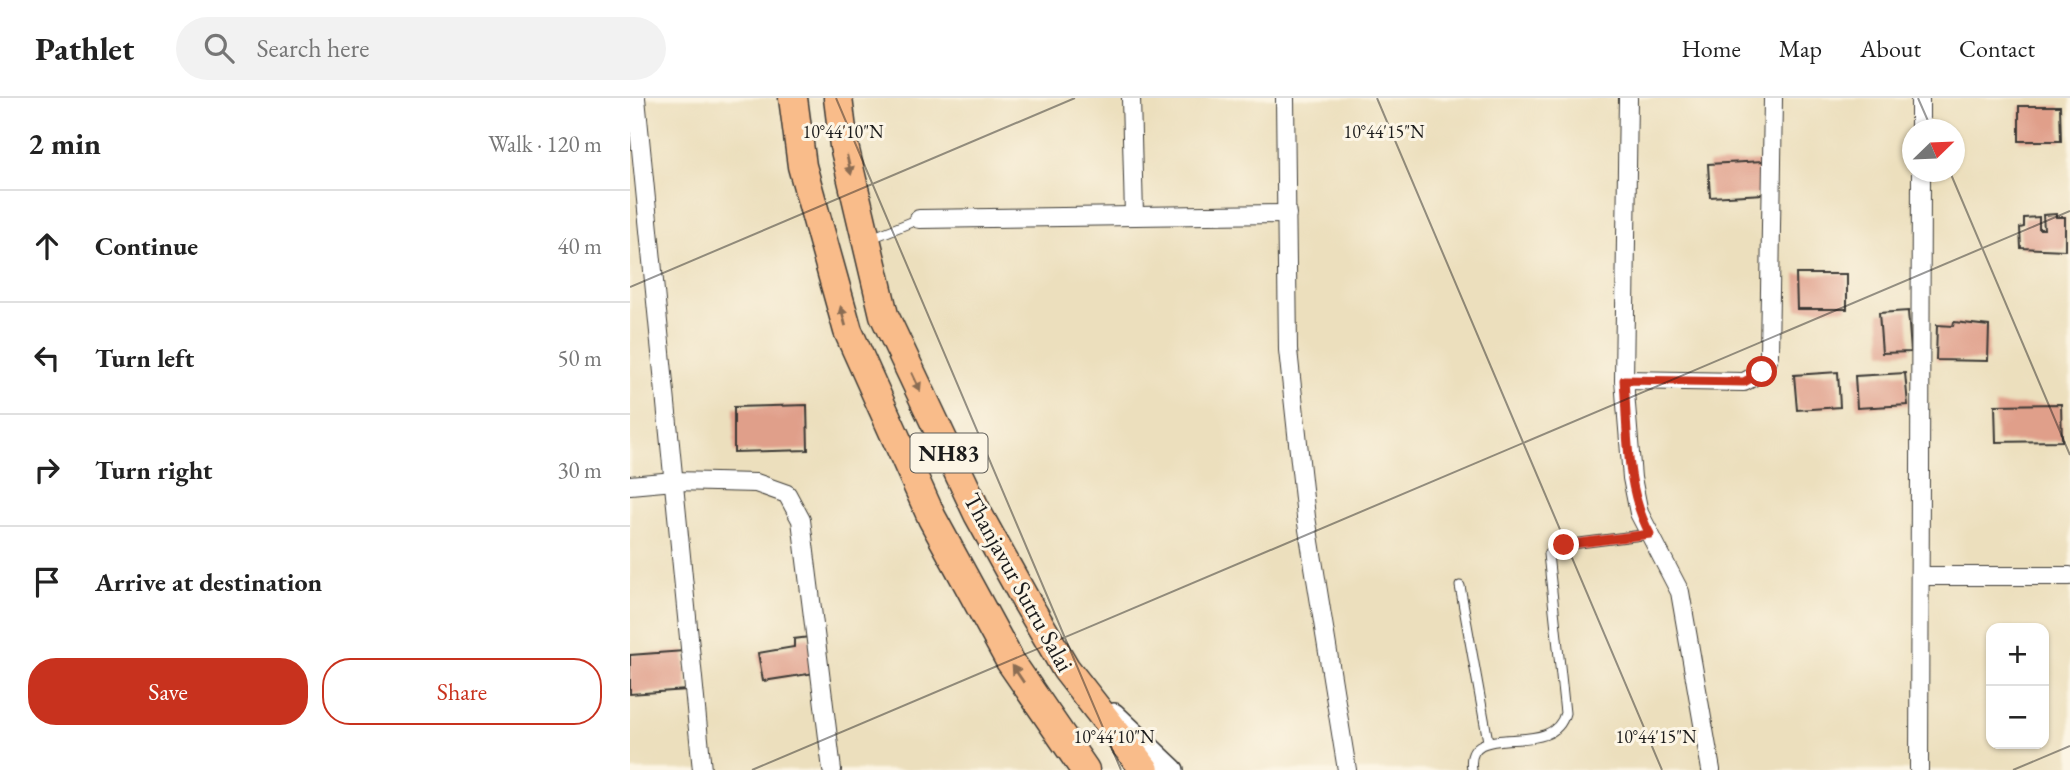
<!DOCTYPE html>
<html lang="en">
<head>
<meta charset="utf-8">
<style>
	body { margin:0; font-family:"EB Garamond",serif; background:#f2f2f2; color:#222 }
	.controls { position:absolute; right:21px; bottom:21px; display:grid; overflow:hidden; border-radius:14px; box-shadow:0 2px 5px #0004 }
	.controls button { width:63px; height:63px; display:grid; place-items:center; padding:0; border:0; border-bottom:2px solid #e0e0e0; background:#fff; color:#222; font:35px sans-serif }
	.compass { position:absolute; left:1272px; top:21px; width:63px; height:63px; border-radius:50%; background:#fff; box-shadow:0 2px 5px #0004; rotate:67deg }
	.stop { position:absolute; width:21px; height:21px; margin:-16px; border:5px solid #c8321e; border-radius:50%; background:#fff }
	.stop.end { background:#c8321e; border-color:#fff; box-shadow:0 2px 7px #0008 }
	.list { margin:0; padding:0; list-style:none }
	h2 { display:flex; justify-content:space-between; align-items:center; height:91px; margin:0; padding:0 28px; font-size:30px }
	h2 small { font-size:23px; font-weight:400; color:#767676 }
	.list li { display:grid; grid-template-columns:46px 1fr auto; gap:21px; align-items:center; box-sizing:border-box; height:112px; padding:0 28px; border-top:2px solid #e0e0e0 }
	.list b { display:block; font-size:26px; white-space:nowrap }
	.list em { font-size:23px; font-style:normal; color:#767676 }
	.actions { display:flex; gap:14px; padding:21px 28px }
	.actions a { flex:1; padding:16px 0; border:2px solid #c8321e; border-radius:28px; text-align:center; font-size:24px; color:#c8321e }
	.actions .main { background:#c8321e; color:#fff }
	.icon { flex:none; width:38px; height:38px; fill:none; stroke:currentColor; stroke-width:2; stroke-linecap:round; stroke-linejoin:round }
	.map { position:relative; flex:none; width:1440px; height:672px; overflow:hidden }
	header { display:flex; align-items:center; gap:42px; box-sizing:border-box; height:98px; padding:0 35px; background:#fff; border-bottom:2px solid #e0e0e0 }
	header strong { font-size:33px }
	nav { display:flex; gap:38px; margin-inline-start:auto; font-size:24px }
	.search { width:490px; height:63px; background:#f2f2f2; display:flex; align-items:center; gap:18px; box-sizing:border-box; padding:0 24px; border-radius:38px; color:#767676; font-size:26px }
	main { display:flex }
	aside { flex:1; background:#fff }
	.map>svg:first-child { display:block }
	.building { fill:#e09f8a }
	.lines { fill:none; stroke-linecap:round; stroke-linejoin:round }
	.service-casing { stroke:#3b3934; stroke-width:11 }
	.minor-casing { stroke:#3b3934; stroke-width:20 }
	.tertiary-casing { stroke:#3b3934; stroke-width:24 }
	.trunk-casing { stroke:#3b3934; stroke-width:31 }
	.service { stroke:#fff; stroke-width:9 }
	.minor { stroke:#fff; stroke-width:18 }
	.tertiary { stroke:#fff; stroke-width:21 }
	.trunk { stroke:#f9bc8a; stroke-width:28 }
	.oneway { fill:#8a6c53 }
	.route { stroke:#c8321e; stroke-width:9 }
	.ticks { fill:none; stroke:#1c1c1c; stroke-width:2; stroke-opacity:0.45 }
	.labels { text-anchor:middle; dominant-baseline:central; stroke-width:6; stroke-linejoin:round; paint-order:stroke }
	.shield { fill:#fcf5e5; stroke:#5f5d58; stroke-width:2 }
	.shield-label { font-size:23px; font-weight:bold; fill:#1c1c1c }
	.street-label { font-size:24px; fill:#1c1c1c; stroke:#fcf5e5 }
	.ticks-label { font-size:18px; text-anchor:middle; fill:#1c1c1c; stroke:#fcf5e5; stroke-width:6; stroke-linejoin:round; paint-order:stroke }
</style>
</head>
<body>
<header>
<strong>Pathlet</strong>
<div class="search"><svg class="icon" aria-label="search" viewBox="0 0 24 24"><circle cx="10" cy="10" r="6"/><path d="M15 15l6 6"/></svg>Search here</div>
<nav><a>Home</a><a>Map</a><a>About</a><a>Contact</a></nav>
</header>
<main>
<aside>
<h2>2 min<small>Walk · 120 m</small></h2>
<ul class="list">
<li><svg class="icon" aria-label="ahead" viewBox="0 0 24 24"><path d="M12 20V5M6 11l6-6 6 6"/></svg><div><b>Continue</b></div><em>40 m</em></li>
<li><svg class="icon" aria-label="left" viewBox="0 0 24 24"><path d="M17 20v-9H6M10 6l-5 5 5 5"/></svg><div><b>Turn left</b></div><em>50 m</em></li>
<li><svg class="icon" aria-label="right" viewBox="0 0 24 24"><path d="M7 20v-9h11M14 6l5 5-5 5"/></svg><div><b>Turn right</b></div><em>30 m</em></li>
<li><svg class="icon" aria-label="arrive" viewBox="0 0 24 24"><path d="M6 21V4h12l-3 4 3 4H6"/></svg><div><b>Arrive at destination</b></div></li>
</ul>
<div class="actions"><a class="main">Save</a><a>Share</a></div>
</aside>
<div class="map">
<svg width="1440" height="672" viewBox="0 0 1440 672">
	<rect width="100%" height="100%" fill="#fcf5e5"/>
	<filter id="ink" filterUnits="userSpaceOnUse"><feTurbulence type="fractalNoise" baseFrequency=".0143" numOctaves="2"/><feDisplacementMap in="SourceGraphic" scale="14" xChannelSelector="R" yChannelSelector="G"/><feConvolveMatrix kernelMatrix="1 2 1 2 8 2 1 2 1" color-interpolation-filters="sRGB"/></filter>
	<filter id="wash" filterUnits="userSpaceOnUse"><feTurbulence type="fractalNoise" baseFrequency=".00686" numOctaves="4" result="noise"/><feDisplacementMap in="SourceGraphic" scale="28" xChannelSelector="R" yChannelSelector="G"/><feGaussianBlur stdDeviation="1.57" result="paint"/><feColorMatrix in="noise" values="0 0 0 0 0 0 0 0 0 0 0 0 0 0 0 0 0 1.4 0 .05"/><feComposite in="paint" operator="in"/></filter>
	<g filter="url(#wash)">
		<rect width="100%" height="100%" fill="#ecdfbd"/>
		<g id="blocks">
			<g class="building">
				<polygon points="1389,8 1430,8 1431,43 1389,43"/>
				<polygon points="1133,63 1134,96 1080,99 1078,66"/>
				<polygon points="1426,116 1426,119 1435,119 1435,152 1391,150 1390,130 1394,129 1394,120 1409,119 1409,131 1414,131 1413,117"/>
				<polygon points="1166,176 1217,176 1217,211 1167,211"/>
				<polygon points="1278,213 1281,254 1252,255 1249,215"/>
				<polygon points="1324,224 1359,228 1358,263 1306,262 1307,227 1323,228"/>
				<polygon points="1208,274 1210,309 1167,312 1164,277"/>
				<polygon points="1275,275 1278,307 1227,310 1225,278"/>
				<polygon points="1431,306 1432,343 1366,344 1365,307"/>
				<polygon points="177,307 178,352 104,354 104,309"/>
				<polygon points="179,539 185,575 133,583 128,555 164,549 164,541"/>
				<polygon points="54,553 57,592 0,596 0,557"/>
			</g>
		</g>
	</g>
	<g filter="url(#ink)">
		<use href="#blocks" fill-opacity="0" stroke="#3b3934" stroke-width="2"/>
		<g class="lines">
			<defs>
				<g id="service">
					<polyline points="239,141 289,121"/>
					<polyline points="830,488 858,643"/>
					<path d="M842,672C833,618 923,664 935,615L918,456L934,447L1020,436"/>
				</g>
				<g id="minor">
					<polyline points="6,0 72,672"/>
					<polyline points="501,0 504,118"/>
					<polyline points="655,0 658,252 676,419 717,672"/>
					<polyline points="998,0 994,282 1002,380 1009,415 1050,494 1081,672"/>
					<polyline points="1290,0 1290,32"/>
					<polyline points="289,121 657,116"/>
					<polyline points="994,282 1114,284 1132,274 1139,257 1143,0"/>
					<polyline points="0,387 44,383 126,385 157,396 171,422 202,672"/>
					<polyline points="1291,478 1440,478"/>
					<polyline points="1289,672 1291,74"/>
				</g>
				<polyline id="tertiary" points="484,616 543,672"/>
				<g id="trunk">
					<polyline points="163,0 172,68 218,233 302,420 380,563 455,672"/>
					<polyline points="208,0 214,48 254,217 348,416 396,503 436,571 515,672"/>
				</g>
			</defs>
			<use href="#service" class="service-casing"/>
			<use href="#minor" class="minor-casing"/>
			<use href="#tertiary" class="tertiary-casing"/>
			<use href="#trunk" class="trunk-casing"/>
			<use href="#service" class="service"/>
			<use href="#minor" class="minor"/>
			<use href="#tertiary" class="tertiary"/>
			<use href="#trunk" class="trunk"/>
		</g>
		<defs><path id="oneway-solid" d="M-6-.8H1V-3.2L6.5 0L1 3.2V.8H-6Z" transform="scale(1.75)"/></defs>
		<g class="oneway">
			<use href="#oneway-solid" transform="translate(219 67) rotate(77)"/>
			<use href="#oneway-solid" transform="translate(213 218) rotate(-105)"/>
			<use href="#oneway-solid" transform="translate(286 284) rotate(65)"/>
			<use href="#oneway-solid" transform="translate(388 576) rotate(-124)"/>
		</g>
	</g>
	<g class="lines" filter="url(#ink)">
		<path class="route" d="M934,447L1020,436C995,390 998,334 994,282L1114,284L1132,274"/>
	</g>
	<path class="ticks" d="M206,0L491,672M747,0L1032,672M1288,0L1302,32M1320,74L1440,357M0,189L445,0M122,672L1440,113M1383,672L1440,648"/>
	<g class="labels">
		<rect class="shield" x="280.5" y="335.5" width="77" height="39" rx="5"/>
		<g class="shield-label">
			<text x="319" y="355">NH83</text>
		</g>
		<g class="street-label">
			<text transform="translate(389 484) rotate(61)">Thanjavur Sutru Salai</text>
		</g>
	</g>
	<g class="ticks-label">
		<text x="213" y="40">10°44'10"N</text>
		<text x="754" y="40">10°44'15"N</text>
		<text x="484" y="645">10°44'10"N</text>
		<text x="1026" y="645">10°44'15"N</text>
	</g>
</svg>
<div class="controls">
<button>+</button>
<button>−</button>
</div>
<svg class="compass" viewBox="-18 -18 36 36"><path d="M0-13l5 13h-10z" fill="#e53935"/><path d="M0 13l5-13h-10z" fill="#767676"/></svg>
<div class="stop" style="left:1132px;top:274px"></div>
<div class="stop end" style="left:934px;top:447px"></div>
</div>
</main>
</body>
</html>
